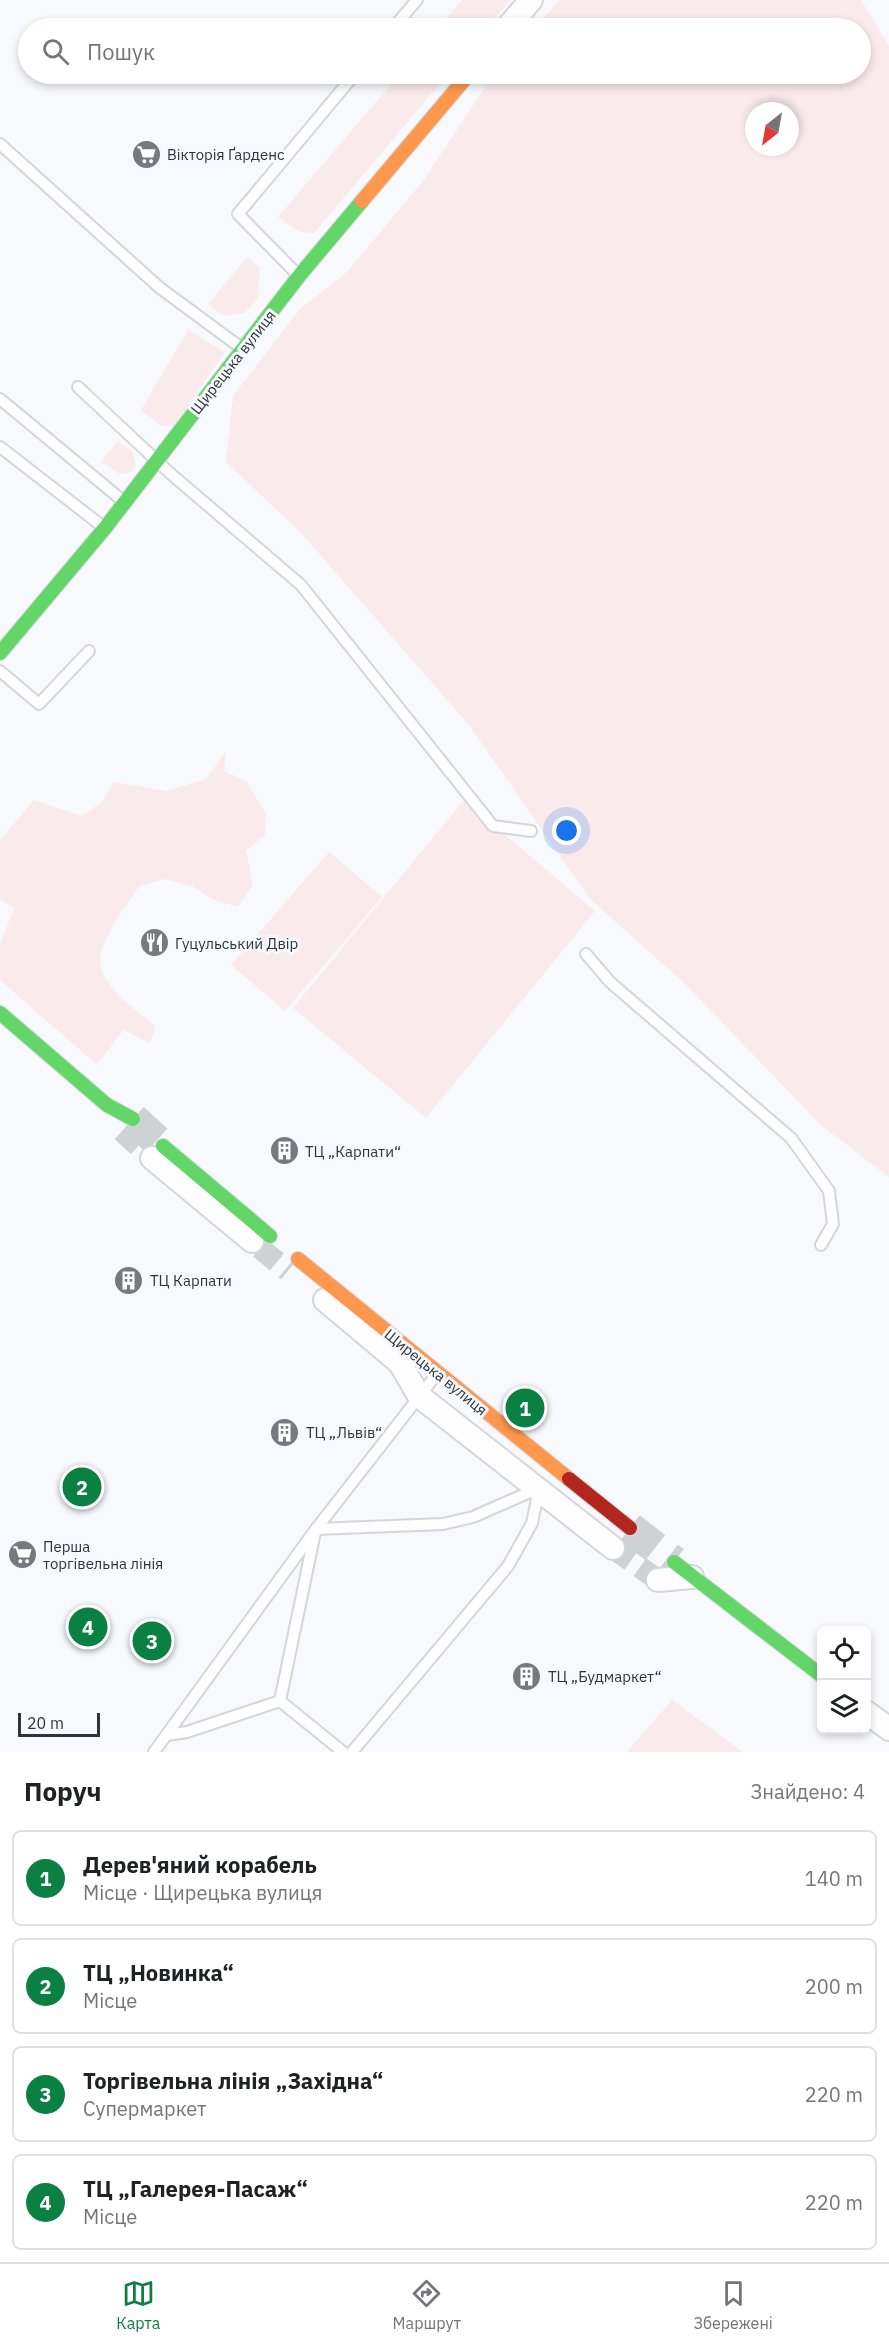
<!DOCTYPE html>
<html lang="uk">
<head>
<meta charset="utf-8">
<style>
	body { margin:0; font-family:"IBM Plex Sans",sans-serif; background:#f6f6f6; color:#202124 }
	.controls { position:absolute; right:18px; bottom:18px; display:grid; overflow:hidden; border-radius:9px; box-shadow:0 3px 9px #0003 }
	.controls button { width:54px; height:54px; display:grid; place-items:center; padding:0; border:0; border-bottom:2px solid #e0e0e0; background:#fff; color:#202124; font:30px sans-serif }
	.compass { position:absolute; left:745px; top:102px; width:54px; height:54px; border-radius:50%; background:#fff; box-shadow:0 3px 9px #0003; rotate:211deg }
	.scale { position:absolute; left:18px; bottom:15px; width:82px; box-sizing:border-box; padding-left:6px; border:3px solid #303439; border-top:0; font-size:16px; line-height:21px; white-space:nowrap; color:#303439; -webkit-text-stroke:4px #f5f9fe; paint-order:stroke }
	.you { position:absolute; left:567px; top:831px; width:21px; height:21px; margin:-15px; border:4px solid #fff; border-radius:50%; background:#1a73e8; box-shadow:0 0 0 9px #1a73e833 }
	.badge { display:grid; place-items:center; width:39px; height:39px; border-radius:50%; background:#0b8043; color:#fff; font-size:20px; font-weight:700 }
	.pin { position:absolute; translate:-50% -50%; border:3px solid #fff; box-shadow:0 2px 6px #0006 }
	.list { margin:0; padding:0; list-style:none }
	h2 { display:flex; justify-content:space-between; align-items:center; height:78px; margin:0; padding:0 24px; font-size:26px }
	h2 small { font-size:20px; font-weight:400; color:#757577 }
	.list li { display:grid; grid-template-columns:39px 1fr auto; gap:18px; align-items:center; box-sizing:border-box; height:96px; margin:0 12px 12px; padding:0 12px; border:2px solid #e0e0e0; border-radius:9px }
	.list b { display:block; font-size:22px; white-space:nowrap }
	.list p { margin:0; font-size:20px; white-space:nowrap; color:#757577 }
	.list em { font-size:20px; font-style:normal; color:#757577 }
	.icon { flex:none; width:33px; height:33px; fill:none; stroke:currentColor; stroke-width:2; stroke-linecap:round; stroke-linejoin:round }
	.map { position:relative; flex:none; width:889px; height:1752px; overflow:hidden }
	.search { position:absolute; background:#fff; box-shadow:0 3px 9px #0003; left:18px; right:18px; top:18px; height:66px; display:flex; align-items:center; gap:15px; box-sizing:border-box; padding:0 21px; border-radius:33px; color:#757577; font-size:22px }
	.sheet { height:510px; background:#fff }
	nav { display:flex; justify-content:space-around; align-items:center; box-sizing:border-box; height:84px; border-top:2px solid #e0e0e0; background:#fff; font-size:16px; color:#757577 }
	nav a { display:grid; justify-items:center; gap:3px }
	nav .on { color:#0b8043 }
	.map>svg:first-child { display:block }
	.green { fill:#f9ebec; fill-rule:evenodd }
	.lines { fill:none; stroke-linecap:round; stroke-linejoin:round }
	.street-tunnel { stroke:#cfd2d5; stroke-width:22; stroke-dasharray:22 11; stroke-linecap:butt }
	.secondary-tunnel { stroke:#cfd2d5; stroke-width:32; stroke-dasharray:32 16; stroke-linecap:butt }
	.lane-casing { stroke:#d3d6da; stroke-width:14 }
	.street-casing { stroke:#d3d6da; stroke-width:26 }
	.fast-casing { stroke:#d3d6da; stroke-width:16 }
	.slow-casing { stroke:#d3d6da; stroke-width:16 }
	.jam-casing { stroke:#d3d6da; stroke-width:16 }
	.lane { stroke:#fefeff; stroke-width:10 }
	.street { stroke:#fefeff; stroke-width:22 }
	.fast { stroke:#63d668; stroke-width:14 }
	.slow { stroke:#ff974d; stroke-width:14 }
	.jam { stroke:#b3261e; stroke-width:14 }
	.labels { text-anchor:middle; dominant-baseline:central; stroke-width:6; stroke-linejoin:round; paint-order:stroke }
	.poi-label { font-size:15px; fill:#303439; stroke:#f5f9fe; text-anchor:start }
	.street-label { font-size:15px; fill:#303439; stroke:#f5f9fe }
</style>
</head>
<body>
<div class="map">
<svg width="889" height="1752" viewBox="0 0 889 1752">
	<rect width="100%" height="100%" fill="#f7f9fc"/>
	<g class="green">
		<polygon points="462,0 510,0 486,28 438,28"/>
		<path d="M560,0H861L889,46V1177L822,1126L683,982L590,899L469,725L301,533L226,462L233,396L299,310L347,272L423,181L482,92L497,74H860V28H535ZM754,111H790V147H754Z"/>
		<polygon points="400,74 448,74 314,233 300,232 278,217"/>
		<polygon points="247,257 260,267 258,299 244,313 224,316 208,304"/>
		<polygon points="188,330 225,352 174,426 161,426 141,410"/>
		<polygon points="118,441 133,452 135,467 131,472 120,474 101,462"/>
		<path d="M226,751L224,771L247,782L266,814L265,835L246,851L253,885L238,907L212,899L194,887L165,879L139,886C132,899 120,913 113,925C109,933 100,950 100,960C100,986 137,1011 156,1026L150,1043L123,1030L97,1065L0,980V945L14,908L0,899V840L34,800L82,816L103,801L114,782L166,791L206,779Z"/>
		<polygon points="464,800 595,911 426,1118 293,1008"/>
		<polygon points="329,852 382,897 285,1011 231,965"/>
		<polygon points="672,1700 743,1752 627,1752"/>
	</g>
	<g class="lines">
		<g class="street-tunnel">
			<polyline points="122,1131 152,1158"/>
			<polyline points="260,1248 288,1271"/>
			<polyline points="613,1548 658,1580"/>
		</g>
		<g class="secondary-tunnel">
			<polyline points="133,1119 163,1146"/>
			<polyline points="630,1528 674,1562"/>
		</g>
		<defs>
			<g id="lane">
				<polyline points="393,28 417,0"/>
				<polyline points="0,144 160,288 240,347"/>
				<polyline points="297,274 238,214 355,74"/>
				<polyline points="78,387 171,474 301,585 493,826 531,831"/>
				<polyline points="0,399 123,501"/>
				<polyline points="0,447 102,526"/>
				<polyline points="0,671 39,704 89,651"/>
				<polyline points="586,954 610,982 791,1138 829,1191 833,1224 821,1245"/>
				<polyline points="316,1529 443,1524 473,1517 539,1488"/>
				<polyline points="280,1701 315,1532"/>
				<polyline points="167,1735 187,1732 280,1701 343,1752"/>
				<polyline points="154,1752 316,1529 436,1375"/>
				<polyline points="352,1752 508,1566 532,1523 539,1490"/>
			</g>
			<g id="street">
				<polyline points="507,28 531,0"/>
				<polyline points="152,1158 252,1241"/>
				<polyline points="325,1300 400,1363 419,1396 613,1548"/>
				<polyline points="658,1580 692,1577"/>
				<polyline points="866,1712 889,1729"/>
			</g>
			<g id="fast">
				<polyline points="0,653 105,528 299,276 362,201"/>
				<polyline points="0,1013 107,1105 133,1119"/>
				<polyline points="163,1146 270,1236"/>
				<polyline points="674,1562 822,1676"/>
			</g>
			<g id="slow">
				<polyline points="362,201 469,74"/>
				<polyline points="298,1259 569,1479"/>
			</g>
			<polyline id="jam" points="569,1479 630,1528"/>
		</defs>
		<use href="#lane" class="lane-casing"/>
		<use href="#street" class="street-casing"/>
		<use href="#fast" class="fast-casing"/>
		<use href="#slow" class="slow-casing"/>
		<use href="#jam" class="jam-casing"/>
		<use href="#lane" class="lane"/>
		<use href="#street" class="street"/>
		<use href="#fast" class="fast"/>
		<use href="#slow" class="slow"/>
		<use href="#jam" class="jam"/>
	</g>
	<defs>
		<symbol id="supermarket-disc" viewBox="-11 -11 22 22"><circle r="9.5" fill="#76797d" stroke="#f5f9fe"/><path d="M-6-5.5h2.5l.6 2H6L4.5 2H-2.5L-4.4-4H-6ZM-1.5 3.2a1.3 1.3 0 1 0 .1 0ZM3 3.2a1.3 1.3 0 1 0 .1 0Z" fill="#fff"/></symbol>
		<symbol id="restaurant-disc" viewBox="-11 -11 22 22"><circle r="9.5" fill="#76797d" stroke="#f5f9fe"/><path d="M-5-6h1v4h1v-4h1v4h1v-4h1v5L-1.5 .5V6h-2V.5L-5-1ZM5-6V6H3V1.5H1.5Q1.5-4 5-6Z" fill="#fff"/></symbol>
		<symbol id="building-disc" viewBox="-11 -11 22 22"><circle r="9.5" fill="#76797d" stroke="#f5f9fe"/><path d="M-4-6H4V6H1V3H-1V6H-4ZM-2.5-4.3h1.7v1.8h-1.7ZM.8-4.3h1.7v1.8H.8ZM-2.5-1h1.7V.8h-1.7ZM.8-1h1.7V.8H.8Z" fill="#fff"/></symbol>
	</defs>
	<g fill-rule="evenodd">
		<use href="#supermarket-disc" x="130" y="138" width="33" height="33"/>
		<use href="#restaurant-disc" x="138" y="926" width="33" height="33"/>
		<use href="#building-disc" x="268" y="1134" width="33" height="33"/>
		<use href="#building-disc" x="112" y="1264" width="33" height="33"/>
		<use href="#building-disc" x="268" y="1416" width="33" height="33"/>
		<use href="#supermarket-disc" x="6" y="1538" width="33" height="33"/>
		<use href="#building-disc" x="510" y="1660" width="33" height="33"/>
	</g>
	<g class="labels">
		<g class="poi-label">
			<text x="167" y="154">Вікторія Ґарденс</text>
			<text x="175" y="943">Гуцульський Двір</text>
			<text x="305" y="1151">ТЦ „Карпати“</text>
			<text x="150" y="1280">ТЦ Карпати</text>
			<text x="306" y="1432">ТЦ „Львів“</text>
			<text x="43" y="1546">Перша<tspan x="43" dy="17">торгівельна лінія</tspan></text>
			<text x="548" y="1676">ТЦ „Будмаркет“</text>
		</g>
		<g class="street-label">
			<text transform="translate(233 362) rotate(-52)">Щирецька вулиця</text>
			<text transform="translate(436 1372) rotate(39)">Щирецька вулиця</text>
		</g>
	</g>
</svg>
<div class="controls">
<button><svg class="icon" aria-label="locate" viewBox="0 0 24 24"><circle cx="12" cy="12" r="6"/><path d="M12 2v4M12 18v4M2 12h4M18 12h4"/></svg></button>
<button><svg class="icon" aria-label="layers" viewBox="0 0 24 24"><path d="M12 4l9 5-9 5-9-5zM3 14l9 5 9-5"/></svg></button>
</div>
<svg class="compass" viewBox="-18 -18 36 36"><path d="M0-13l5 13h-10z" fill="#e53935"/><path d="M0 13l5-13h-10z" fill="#757577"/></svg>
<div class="scale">20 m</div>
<div class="you"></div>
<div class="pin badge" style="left:525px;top:1408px">1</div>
<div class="pin badge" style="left:82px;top:1487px">2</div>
<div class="pin badge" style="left:152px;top:1641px">3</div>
<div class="pin badge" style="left:88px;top:1627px">4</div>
<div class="search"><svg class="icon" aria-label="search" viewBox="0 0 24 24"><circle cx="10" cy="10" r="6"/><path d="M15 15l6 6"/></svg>Пошук</div>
</div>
<section class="sheet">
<h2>Поруч<small>Знайдено: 4</small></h2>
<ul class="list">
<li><span class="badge">1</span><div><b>Дерев'яний корабель</b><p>Місце · Щирецька вулиця</p></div><em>140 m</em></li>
<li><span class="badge">2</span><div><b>ТЦ „Новинка“</b><p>Місце</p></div><em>200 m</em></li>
<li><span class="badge">3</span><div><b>Торгівельна лінія „Західна“</b><p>Супермаркет</p></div><em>220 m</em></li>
<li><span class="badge">4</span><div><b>ТЦ „Галерея-Пасаж“</b><p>Місце</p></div><em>220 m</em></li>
</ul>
</section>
<nav>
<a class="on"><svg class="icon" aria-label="map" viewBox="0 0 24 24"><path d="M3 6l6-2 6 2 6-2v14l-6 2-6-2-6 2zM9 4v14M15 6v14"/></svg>Карта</a>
<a><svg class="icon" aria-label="directions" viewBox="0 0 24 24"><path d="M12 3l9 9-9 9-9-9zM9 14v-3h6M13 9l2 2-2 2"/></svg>Маршрут</a>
<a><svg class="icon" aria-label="saved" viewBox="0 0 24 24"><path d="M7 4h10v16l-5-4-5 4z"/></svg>Збережені</a>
</nav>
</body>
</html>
